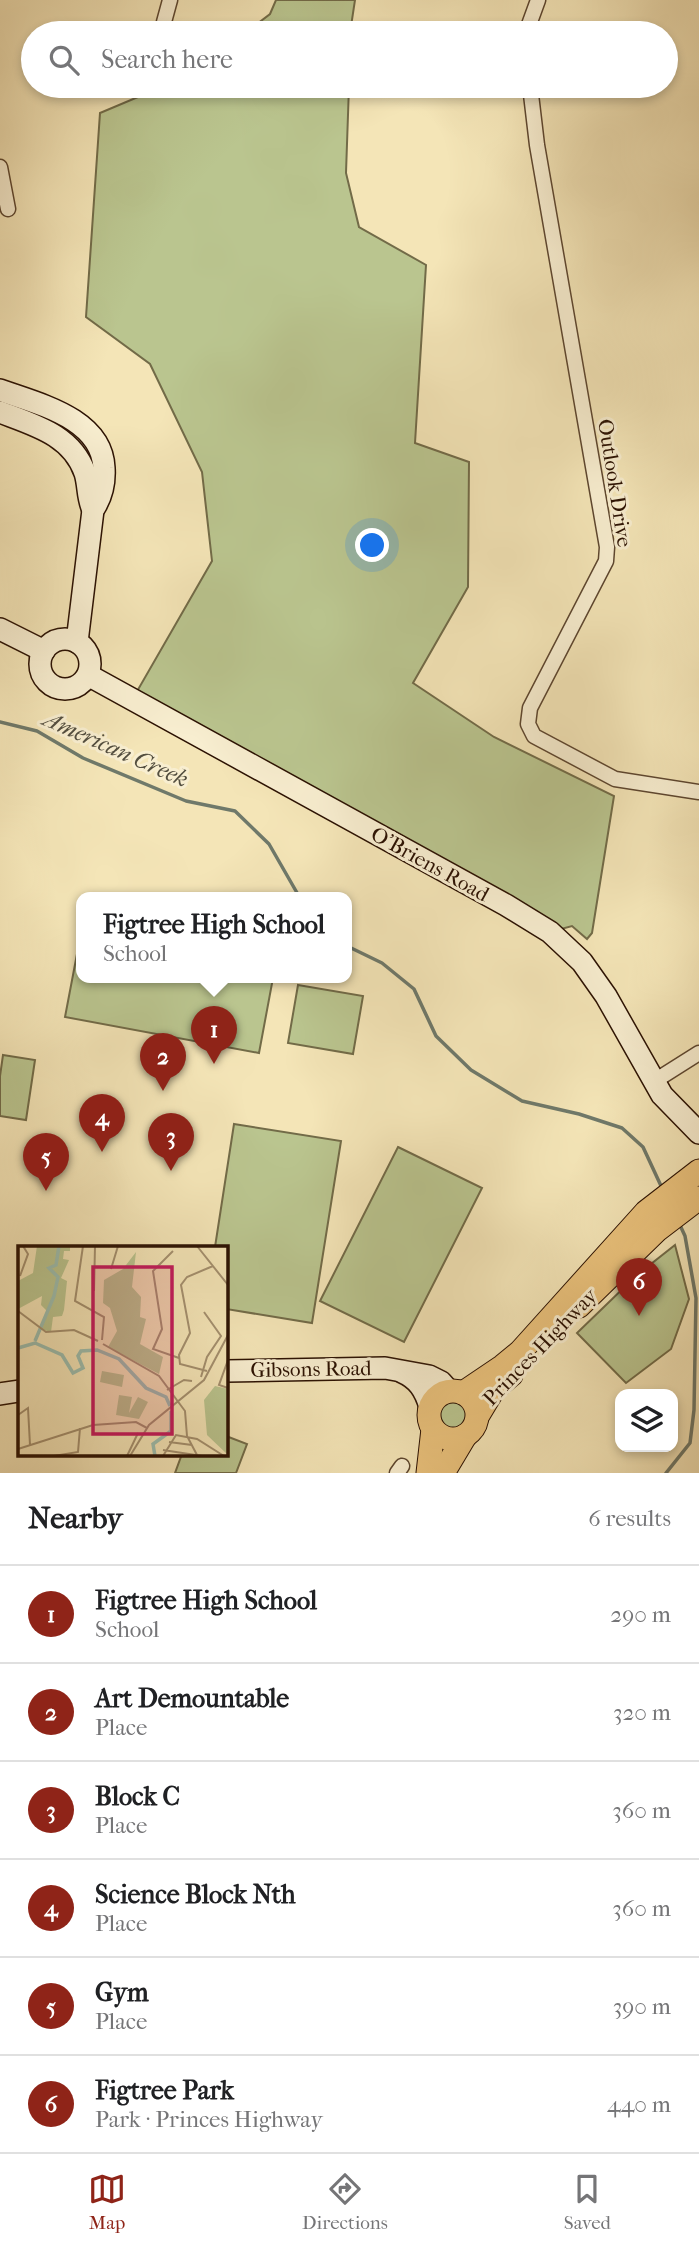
<!DOCTYPE html>
<html lang="en">
<head>
<meta charset="utf-8">
<style>
	body { margin:0; font-family:"IM FELL French Canon",serif; background:#f6f6f6; color:#202124 }
	.controls { position:absolute; right:21px; bottom:21px; display:grid; overflow:hidden; border-radius:14px; box-shadow:0 4px 10px #0003 }
	.controls button { width:63px; height:63px; display:grid; place-items:center; padding:0; border:0; border-bottom:2px solid #e0e0e0; background:#fff; color:#202124; font:35px sans-serif }
	.you { position:absolute; left:373px; top:546px; width:24px; height:24px; margin:-18px; border:5px solid #fff; border-radius:50%; background:#1a73e8; box-shadow:0 0 0 10px #1a73e833 }
	.badge { display:grid; place-items:center; width:46px; height:46px; border-radius:50%; background:#8f2418; color:#fff; font-size:23px; font-weight:700 }
	.pin { position:absolute; translate:-50% -58px; filter:drop-shadow(0 2px 4px #0008) }
	.pin::after { content:''; position:absolute; top:37px; width:24px; height:21px; background:inherit; clip-path:polygon(0 0,100% 0,50% 100%) }
	.popup { position:absolute; left:76px; top:892px; width:276px; height:91px; box-sizing:border-box; display:grid; place-content:center; border-radius:14px; background:#fff; filter:drop-shadow(0 2px 5px #0005); font-size:23px; white-space:nowrap; color:#757577 }
	.popup b { font-size:26px; color:#202124 }
	.popup::after { content:''; position:absolute; left:50%; top:100%; margin-left:-14px; border:14px solid transparent; border-top-color:#fff }
	.list { margin:0; padding:0; list-style:none }
	h2 { display:flex; justify-content:space-between; align-items:center; height:91px; margin:0; padding:0 28px; font-size:30px }
	h2 small { font-size:23px; font-weight:400; color:#757577 }
	.list li { display:grid; grid-template-columns:46px 1fr auto; gap:21px; align-items:center; box-sizing:border-box; height:98px; padding:0 28px; border-top:2px solid #e0e0e0 }
	.list b { display:block; font-size:26px; white-space:nowrap }
	.list p { margin:0; font-size:23px; white-space:nowrap; color:#757577 }
	.list em { font-size:23px; font-style:normal; color:#757577 }
	.icon { flex:none; width:38px; height:38px; fill:none; stroke:currentColor; stroke-width:2; stroke-linecap:round; stroke-linejoin:round }
	.map { position:relative; flex:none; width:699px; height:1473px; overflow:hidden }
	.search { position:absolute; background:#fff; box-shadow:0 4px 10px #0003; left:21px; right:21px; top:21px; height:77px; display:flex; align-items:center; gap:18px; box-sizing:border-box; padding:0 24px; border-radius:38px; color:#757577; font-size:26px }
	.sheet { height:679px; background:#fff }
	nav { display:flex; justify-content:space-around; align-items:center; box-sizing:border-box; height:98px; border-top:2px solid #e0e0e0; background:#fff; font-size:19px; color:#757577 }
	nav a { display:grid; justify-items:center; gap:4px }
	nav .on { color:#8f2418 }
	.map>svg:first-child { display:block }
	.green { fill:#bac58f; stroke:#726b48; stroke-width:2 }
	.lines { fill:none; stroke-linecap:round; stroke-linejoin:round }
	.stream { stroke:#6f796a; stroke-width:3.5 }
	.street-casing { stroke:#5d462f; stroke-width:17 }
	.secondary-casing { stroke:#2b1102; stroke-width:24 }
	.primary-casing { stroke:#2b1102; stroke-width:25 }
	.street { stroke:#f8eed0; stroke-width:14 }
	.secondary { stroke:#f8eed0; stroke-width:21 }
	.primary { stroke:#eac27c; stroke-width:23 }
	.labels { text-anchor:middle; dominant-baseline:central; stroke-width:6; stroke-linejoin:round; paint-order:stroke }
	.street-label { font-size:21px; fill:#2b1102; stroke:#f8eed0 }
	.water-label { font-size:23px; font-style:italic; fill:#534e3f; stroke:#f8eed0 }
	.inset-river { fill:none; stroke:#9cbfb0; stroke-width:3.5 }
	.inset-road { fill:none; stroke:#a4906f; stroke-width:2 }
	.view { fill:#c2185b; fill-opacity:0.15; stroke:#c2185b; stroke-width:3.5 }
	.inset-edge { fill:none; stroke:#2b1102; stroke-width:3.5 }
</style>
</head>
<body>
<div class="map">
<svg width="699" height="1473" viewBox="0 0 699 1473">
	<rect width="100%" height="100%" fill="#f4e5b7"/>
	<filter id="stains"><feTurbulence type="fractalNoise" baseFrequency=".00286" numOctaves="4"/><feColorMatrix values="0 0 0 0 .2 0 0 0 0 .09 0 0 0 0 .02 0 0 0 .5 -.17"/></filter>
	<radialGradient id="worn" r=".72"><stop offset=".6" stop-color="#630" stop-opacity="0"/><stop offset="1" stop-color="#630" stop-opacity=".3"/></radialGradient>
	<g class="green">
		<polygon points="276,0 355,0 350,33 245,33 270,14"/>
		<polygon points="164,86 349,86 346,173 359,227 426,265 415,443 469,462 468,587 413,683 494,737 614,796 592,933 587,939 572,926 550,932 132,700 212,561 202,472 150,364 86,317 100,113"/>
		<polygon points="81,933 81,978 273,978 259,1053 65,1017"/>
		<polygon points="298,985 363,996 353,1054 288,1043"/>
		<polygon points="3,1055 35,1060 26,1120 0,1116 0,1076"/>
		<polygon points="234,1124 341,1141 312,1323 226,1309 226,1247 215,1247"/>
		<polygon points="398,1147 482,1188 404,1342 320,1301"/>
		<polygon points="675,1245 689,1299 671,1349 626,1383 577,1333 637,1275"/>
		<circle cx="454" cy="1415" r="15"/>
		<polygon points="226,1436 247,1444 236,1473 175,1473 182,1454 226,1454"/>
	</g>
	<g class="lines">
		<g class="stream">
			<polyline points="0,722 37,731 83,758 186,801 235,811 269,844 300,898"/>
			<polyline points="347,946 382,963 414,989 436,1036 471,1070 522,1101 579,1114 622,1128 643,1147 662,1188"/>
			<polyline points="666,1473 690,1443 694,1410 696,1298 685,1236 679,1223"/>
		</g>
		<defs>
			<g id="street">
				<polyline points="164,22 170,0"/>
				<polyline points="526,33 538,0"/>
				<polyline points="530,86 537,145 607,547 606,561 530,708 528,724 534,736 615,779 699,792"/>
				<polyline points="0,167 8,209"/>
				<polyline points="653,1082 699,1053"/>
				<polyline points="397,1473 402,1466"/>
			</g>
			<g id="secondary">
				<path d="M0,390C38,404 102,418 104,468C105,484 102,497 93,510L77,642"/>
				<path d="M0,412C34,425 72,435 85,473C89,486 87,497 93,510"/>
				<polyline points="0,629 44,651"/>
				<circle cx="65" cy="664" r="25"/>
				<polyline points="88,675 506,905 550,932 582,962 606,996 662,1095 699,1133"/>
				<polyline points="226,1371 385,1368 429,1376 441,1382 449,1391"/>
				<path d="M402,1372C418,1379 425,1390 430,1407"/>
				<polyline points="0,1394 19,1391"/>
			</g>
			<g id="primary">
				<polyline points="579,1306 657,1230 699,1198"/>
				<circle cx="453" cy="1415" r="24"/>
				<polyline points="463,1393 503,1366 520,1352 646,1212 699,1171"/>
				<polyline points="478,1415 493,1390 511,1375"/>
				<polyline points="428,1473 433,1429"/>
				<polyline points="443,1473 465,1436"/>
			</g>
		</defs>
		<use href="#street" class="street-casing"/>
		<use href="#secondary" class="secondary-casing"/>
		<use href="#primary" class="primary-casing"/>
		<use href="#street" class="street"/>
		<use href="#secondary" class="secondary"/>
		<use href="#primary" class="primary"/>
	</g>
	<g class="labels">
		<g class="street-label">
			<text transform="translate(615 483) rotate(81)">Outlook Drive</text>
			<text transform="translate(430 864) rotate(29)">O'Briens Road</text>
			<text transform="translate(540 1347) rotate(-46)">Princes Highway</text>
			<text transform="translate(311 1369) rotate(-1)">Gibsons Road</text>
		</g>
		<g class="water-label">
			<text transform="translate(116 749) rotate(24)">American Creek</text>
		</g>
	</g>
	<g transform="translate(18 1246)">
		<rect width="210" height="210" fill="#f4e5b7"/>
		<path d="M19,0H52V5H46L45,13L51,14L43,32L49,35L46,64L44,70L35,71L33,86L22,83L30,66L23,59L24,50L0,63V35L15,27ZM118,6L114,41L123,51L122,71L128,73L122,98L145,111L141,128L90,101L99,85L92,62L85,57L86,34L105,23ZM84,125L106,129L104,141L82,136ZM197,140L210,143V209L189,189L186,154ZM101,149L114,151L111,167L120,151L130,156L121,173L98,169Z" fill="#bac58f"/>
		<path class="inset-river" d="M17,95L36,50L40,31L31,22L38,19L41,0M0,102L17,97L44,109L55,127L65,122L60,110L63,105L79,104L101,113L128,142L148,151L152,160M137,210L135,198L153,185V165"/>
		<path class="inset-road" d="M65,0L57,55L86,71L84,94M179,0L210,39M155,5L135,25L144,83L135,103L161,112M93,23L100,0M2,30L10,8L5,0M76,45L77,0M0,65L28,86L56,84L80,95M85,98L141,130L167,165L169,190L179,209M210,114L201,139L210,142M189,125L162,118L161,109L172,87L163,39L169,31L195,20M183,131L189,111L203,90L186,66M149,144L166,134L174,135M0,169L10,162L12,199M151,196L174,199M0,203L75,179L118,176L129,182M145,204L184,210M36,210L60,206L62,182M109,210L120,187M112,210L131,179L186,134L210,89M145,210L158,189L179,193L206,210"/>
		<path class="view" d="M75,21H154V188H75Z"/>
		<rect width="210" height="210" class="inset-edge"/>
	</g>
	<rect width="100%" height="100%" filter="url(#stains)"/>
	<rect width="100%" height="100%" fill="url(#worn)"/>
</svg>
<div class="controls">
<button><svg class="icon" aria-label="layers" viewBox="0 0 24 24"><path d="M12 4l9 5-9 5-9-5zM3 14l9 5 9-5"/></svg></button>
</div>
<div class="you"></div>
<div class="pin badge" style="left:214px;top:1064px">1</div>
<div class="popup"><b>Figtree High School</b>School</div>
<div class="pin badge" style="left:163px;top:1091px">2</div>
<div class="pin badge" style="left:171px;top:1171px">3</div>
<div class="pin badge" style="left:102px;top:1152px">4</div>
<div class="pin badge" style="left:46px;top:1191px">5</div>
<div class="pin badge" style="left:639px;top:1316px">6</div>
<div class="search"><svg class="icon" aria-label="search" viewBox="0 0 24 24"><circle cx="10" cy="10" r="6"/><path d="M15 15l6 6"/></svg>Search here</div>
</div>
<section class="sheet">
<h2>Nearby<small>6 results</small></h2>
<ul class="list">
<li><span class="badge">1</span><div><b>Figtree High School</b><p>School</p></div><em>290 m</em></li>
<li><span class="badge">2</span><div><b>Art Demountable</b><p>Place</p></div><em>320 m</em></li>
<li><span class="badge">3</span><div><b>Block C</b><p>Place</p></div><em>360 m</em></li>
<li><span class="badge">4</span><div><b>Science Block Nth</b><p>Place</p></div><em>360 m</em></li>
<li><span class="badge">5</span><div><b>Gym</b><p>Place</p></div><em>390 m</em></li>
<li><span class="badge">6</span><div><b>Figtree Park</b><p>Park · Princes Highway</p></div><em>440 m</em></li>
</ul>
</section>
<nav>
<a class="on"><svg class="icon" aria-label="map" viewBox="0 0 24 24"><path d="M3 6l6-2 6 2 6-2v14l-6 2-6-2-6 2zM9 4v14M15 6v14"/></svg>Map</a>
<a><svg class="icon" aria-label="directions" viewBox="0 0 24 24"><path d="M12 3l9 9-9 9-9-9zM9 14v-3h6M13 9l2 2-2 2"/></svg>Directions</a>
<a><svg class="icon" aria-label="saved" viewBox="0 0 24 24"><path d="M7 4h10v16l-5-4-5 4z"/></svg>Saved</a>
</nav>
</body>
</html>
